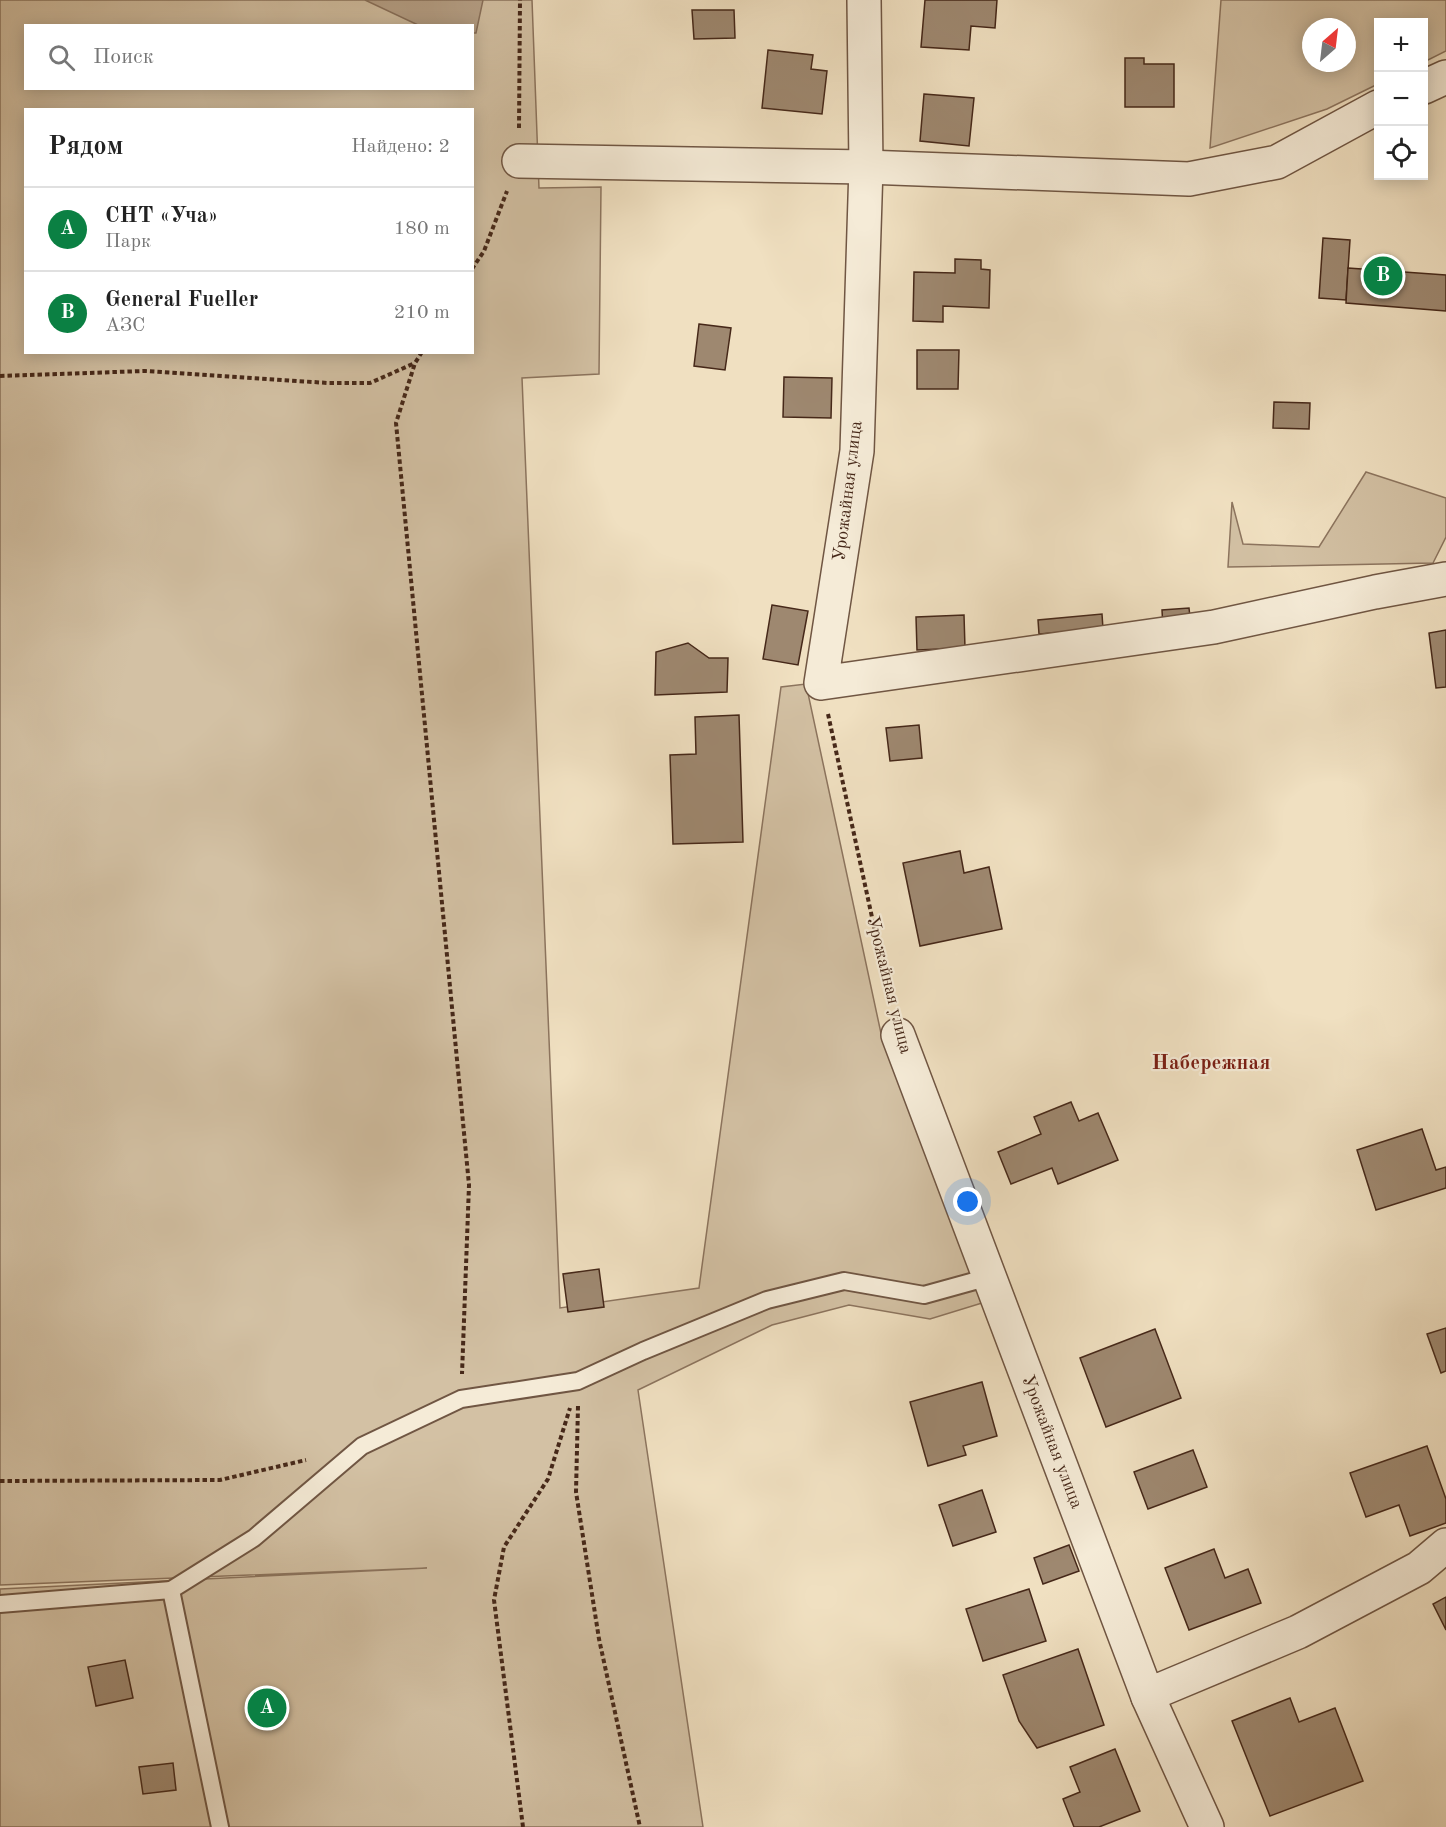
<!DOCTYPE html>
<html lang="ru">
<head>
<meta charset="utf-8">
<style>
	body { margin:0; font-family:"Old Standard TT",serif; background:#f6f6f6; color:#222 }
	.controls { position:absolute; right:18px; top:18px; display:grid; overflow:hidden; border-radius:0px; box-shadow:0 3px 15px #0003 }
	.controls button { width:54px; height:54px; display:grid; place-items:center; padding:0; border:0; border-bottom:2px solid #e0e0e0; background:#fff; color:#222; font:30px sans-serif }
	.compass { position:absolute; left:1302px; top:18px; width:54px; height:54px; border-radius:50%; background:#fff; box-shadow:0 3px 15px #0003; rotate:28deg }
	.you { position:absolute; left:968px; top:1202px; width:21px; height:21px; margin:-15px; border:4px solid #fff; border-radius:50%; background:#1a73e8; box-shadow:0 0 0 9px #1a73e833 }
	.badge { display:grid; place-items:center; width:39px; height:39px; border-radius:50%; background:#0b8043; color:#fff; font-size:20px; font-weight:700 }
	.pin { position:absolute; translate:-50% -50%; border:3px solid #fff; box-shadow:0 2px 6px #0006 }
	.list { margin:0; padding:0; list-style:none }
	h2 { display:flex; justify-content:space-between; align-items:center; height:78px; margin:0; padding:0 24px; font-size:26px }
	h2 small { font-size:20px; font-weight:400; color:#767676 }
	.list li { display:grid; grid-template-columns:39px 1fr auto; gap:18px; align-items:center; box-sizing:border-box; height:84px; padding:0 24px; border-top:2px solid #e0e0e0 }
	.list b { display:block; font-size:22px; white-space:nowrap }
	.list p { margin:0; font-size:20px; white-space:nowrap; color:#767676 }
	.list em { font-size:20px; font-style:normal; color:#767676 }
	.icon { flex:none; width:33px; height:33px; fill:none; stroke:currentColor; stroke-width:2; stroke-linecap:round; stroke-linejoin:round }
	.map { position:relative; flex:none; width:1446px; height:1827px; overflow:hidden }
	.search { position:absolute; background:#fff; box-shadow:0 3px 15px #0003; left:24px; top:24px; width:450px; height:66px; display:flex; align-items:center; gap:15px; box-sizing:border-box; padding:0 21px; border-radius:0px; color:#767676; font-size:22px }
	.panel { position:absolute; background:#fff; box-shadow:0 3px 15px #0003; left:24px; top:108px; width:450px; height:246px; border-radius:0px }
	.map>svg:first-child { display:block }
	.green { fill:#d3c1a4; stroke:#8c745e; stroke-width:1.5; fill-rule:evenodd }
	.water { fill:#b6a188; stroke:#89715c; stroke-width:1.5 }
	.building { fill:#9e8870; stroke:#462819; stroke-width:1.5 }
	.lines { fill:none; stroke-linecap:round; stroke-linejoin:round }
	.service-casing { stroke:#705643; stroke-width:20 }
	.minor-casing { stroke:#705643; stroke-width:36 }
	.tertiary-casing { stroke:#705643; stroke-width:36 }
	.path { stroke:#462819; stroke-width:4; stroke-dasharray:4.5 3; stroke-linecap:butt }
	.service { stroke:#f5ebd7; stroke-width:16 }
	.minor { stroke:#f5ebd7; stroke-width:33 }
	.tertiary { stroke:#f5ebd7; stroke-width:33 }
	.labels { text-anchor:middle; dominant-baseline:central; stroke-width:4.5; stroke-linejoin:round; paint-order:stroke }
	.street-label { font-size:18px; fill:#462819; stroke:#f5ebd7 }
	.quarter-label { font-size:21px; font-weight:bold; fill:#7a1f14; stroke:#f5ebd7 }
</style>
</head>
<body>
<div class="map">
<svg width="1446" height="1827" viewBox="0 0 1446 1827">
	<rect width="100%" height="100%" fill="#f0e0c1"/>
	<filter id="stains"><feTurbulence type="fractalNoise" baseFrequency=".00333" numOctaves="4"/><feColorMatrix values="0 0 0 0 .2 0 0 0 0 .09 0 0 0 0 .02 0 0 0 .5 -.17"/></filter>
	<radialGradient id="worn" r=".72"><stop offset=".6" stop-color="#630" stop-opacity="0"/><stop offset="1" stop-color="#630" stop-opacity=".3"/></radialGradient>
	<g class="green">
		<path d="M0,0H532L539,188L601,187L599,374L522,378L560,1308L699,1288L781,687L806,684L882,1038L982,1303L930,1319L849,1305L772,1325L638,1390L703,1827H0V1589L427,1568L0,1585ZM26,26H472V88H26ZM26,110H472V352H26Z"/>
		<path d="M1221,0H1446V51L1424,62V22H1378V84L1327,109L1210,148ZM1311,27H1347V63H1311Z"/>
		<polygon points="1366,472 1446,498 1446,537 1433,563 1228,567 1232,502 1243,544 1319,547"/>
	</g>
	<polygon class="water" points="365,0 483,0 476,33 473,33 472,26 418,25"/>
	<g class="building">
		<polygon points="925,0 997,0 995,28 971,26 969,50 921,47"/>
		<polygon points="692,10 734,10 735,38 694,39"/>
		<polygon points="768,50 813,55 811,69 827,71 822,114 762,108"/>
		<polygon points="1125,58 1144,58 1144,64 1174,64 1174,107 1125,107"/>
		<polygon points="924,94 974,98 969,146 920,141"/>
		<polygon points="1323,238 1350,240 1346,300 1319,298"/>
		<polygon points="955,259 981,260 981,269 990,270 989,308 943,306 943,322 913,321 914,272 955,273"/>
		<polygon points="1348,268 1446,275 1446,311 1346,303"/>
		<polygon points="699,324 731,328 725,370 694,366"/>
		<polygon points="917,350 959,350 958,389 917,389"/>
		<polygon points="784,377 832,378 831,418 783,417"/>
		<polygon points="1274,402 1310,403 1309,429 1273,428"/>
		<polygon points="772,605 808,611 798,665 763,659"/>
		<polygon points="1189,608 1191,626 1163,628 1162,610"/>
		<polygon points="1102,614 1103,629 1039,634 1038,620"/>
		<polygon points="964,615 965,648 917,650 916,617"/>
		<polygon points="1446,630 1446,687 1436,688 1429,633"/>
		<polygon points="688,643 709,658 728,658 727,692 655,695 656,652"/>
		<polygon points="739,715 743,842 673,844 670,755 696,754 695,717"/>
		<polygon points="919,725 922,758 890,761 886,728"/>
		<polygon points="960,851 964,873 989,867 1002,929 920,946 903,863"/>
		<polygon points="1071,1102 1079,1121 1098,1113 1118,1160 1058,1184 1052,1168 1011,1184 998,1152 1041,1134 1034,1117"/>
		<polygon points="1422,1129 1436,1170 1446,1167 1446,1188 1376,1210 1357,1150"/>
		<polygon points="599,1269 604,1307 568,1312 563,1274"/>
		<polygon points="1446,1328 1446,1371 1441,1373 1427,1334"/>
		<polygon points="1155,1329 1181,1398 1106,1427 1080,1358"/>
		<polygon points="982,1382 997,1436 963,1446 966,1455 928,1466 910,1402"/>
		<polygon points="1427,1446 1446,1499 1446,1523 1410,1536 1399,1505 1366,1517 1350,1473"/>
		<polygon points="1193,1450 1207,1487 1148,1509 1134,1472"/>
		<polygon points="982,1490 996,1532 953,1546 939,1505"/>
		<polygon points="1069,1545 1079,1571 1043,1584 1034,1558"/>
		<polygon points="1214,1549 1225,1578 1248,1569 1261,1603 1189,1630 1165,1568"/>
		<polygon points="1029,1589 1046,1641 983,1661 966,1609"/>
		<polygon points="1446,1597 1446,1630 1433,1604"/>
		<polygon points="1078,1649 1104,1725 1037,1748 1019,1721 1003,1675"/>
		<polygon points="125,1660 133,1698 96,1706 88,1667"/>
		<polygon points="1290,1698 1299,1722 1335,1708 1363,1781 1270,1816 1232,1721"/>
		<polygon points="1115,1749 1140,1811 1099,1827 1074,1827 1063,1799 1080,1792 1070,1767"/>
		<polygon points="173,1763 176,1790 143,1794 139,1767"/>
	</g>
	<g class="lines">
		<defs>
			<g id="service">
				<polyline points="0,1604 171,1590"/>
				<polyline points="220,1827 171,1590 254,1538 362,1446 461,1399 578,1381 643,1351 767,1300 844,1281 924,1295 989,1277"/>
			</g>
			<g id="minor">
				<polyline points="864,0 866,167 857,451 821,683 1214,627 1375,592 1446,579"/>
				<polyline points="1424,87 1446,77"/>
				<polyline points="519,161 866,167 1189,179 1277,162 1378,107"/>
				<polyline points="898,1035 1148,1697 1162,1689 1298,1632 1419,1568 1446,1545"/>
			</g>
			<polyline id="tertiary" points="1148,1697 1207,1827"/>
		</defs>
		<use href="#service" class="service-casing"/>
		<use href="#minor" class="minor-casing"/>
		<use href="#tertiary" class="tertiary-casing"/>
		<g class="path">
			<polyline points="519,128 520,0"/>
			<polyline points="472,269 484,251 507,191"/>
			<polyline points="422,352 415,363 396,423 469,1185 462,1374"/>
			<polyline points="0,376 145,371 328,383 370,383 415,363"/>
			<polyline points="828,714 891,1005"/>
			<polyline points="578,1406 576,1492 599,1639 640,1827"/>
			<polyline points="0,1481 220,1480 306,1460"/>
			<polyline points="523,1827 494,1600 504,1547 548,1479 570,1408"/>
		</g>
		<use href="#service" class="service"/>
		<use href="#minor" class="minor"/>
		<use href="#tertiary" class="tertiary"/>
	</g>
	<g class="labels">
		<g class="street-label">
			<text transform="translate(848 491) rotate(-83)">Урожайная улица</text>
			<text transform="translate(889 985) rotate(76)">Урожайная улица</text>
			<text transform="translate(1052 1442) rotate(69)">Урожайная улица</text>
		</g>
		<g class="quarter-label">
			<text x="1211" y="1063">Набережная</text>
		</g>
	</g>
	<rect width="100%" height="100%" filter="url(#stains)"/>
	<rect width="100%" height="100%" fill="url(#worn)"/>
</svg>
<div class="controls">
<button>+</button>
<button>−</button>
<button><svg class="icon" aria-label="locate" viewBox="0 0 24 24"><circle cx="12" cy="12" r="6"/><path d="M12 2v4M12 18v4M2 12h4M18 12h4"/></svg></button>
</div>
<svg class="compass" viewBox="-18 -18 36 36"><path d="M0-13l5 13h-10z" fill="#e53935"/><path d="M0 13l5-13h-10z" fill="#767676"/></svg>
<div class="you"></div>
<div class="pin badge" style="left:267px;top:1708px">A</div>
<div class="pin badge" style="left:1383px;top:276px">B</div>
<div class="search"><svg class="icon" aria-label="search" viewBox="0 0 24 24"><circle cx="10" cy="10" r="6"/><path d="M15 15l6 6"/></svg>Поиск</div>
<section class="panel">
<h2>Рядом<small>Найдено: 2</small></h2>
<ul class="list">
<li><span class="badge">A</span><div><b>СНТ «Уча»</b><p>Парк</p></div><em>180 m</em></li>
<li><span class="badge">B</span><div><b>General Fueller</b><p>АЗС</p></div><em>210 m</em></li>
</ul>
</section>
</div>
</body>
</html>
